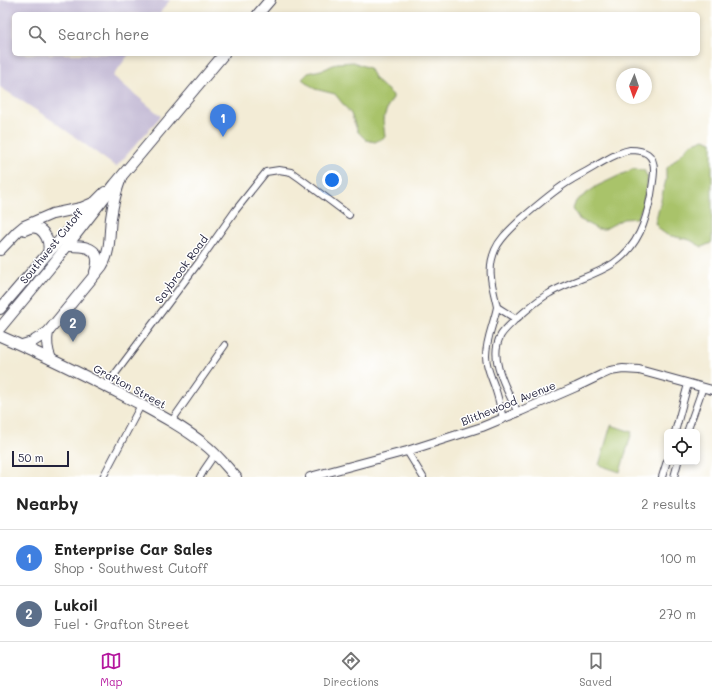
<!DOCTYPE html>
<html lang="en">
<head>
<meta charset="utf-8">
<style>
	body { margin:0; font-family:Mali,sans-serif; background:#f2f2f2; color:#222 }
	.controls { position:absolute; right:12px; bottom:12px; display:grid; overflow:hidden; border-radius:6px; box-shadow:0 2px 6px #0003 }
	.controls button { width:36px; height:36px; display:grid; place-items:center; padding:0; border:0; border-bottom:1px solid #e0e0e0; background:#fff; color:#222; font:20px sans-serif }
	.compass { position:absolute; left:616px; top:68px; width:36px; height:36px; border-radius:50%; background:#fff; box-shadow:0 2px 6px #0003; rotate:182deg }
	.scale { position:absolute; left:12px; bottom:10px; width:57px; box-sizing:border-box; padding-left:4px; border:2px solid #22223b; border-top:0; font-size:11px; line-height:14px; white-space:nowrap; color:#22223b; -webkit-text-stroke:3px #fff; paint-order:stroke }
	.you { position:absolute; left:332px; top:180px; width:14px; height:14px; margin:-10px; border:3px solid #fff; border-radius:50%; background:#1a73e8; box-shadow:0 0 0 6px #1a73e833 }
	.badge { display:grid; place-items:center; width:26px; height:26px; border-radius:50%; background:#b5179e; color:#fff; font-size:13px; font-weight:700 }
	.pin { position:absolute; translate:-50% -33px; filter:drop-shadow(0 1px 2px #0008) }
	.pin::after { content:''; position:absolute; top:21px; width:14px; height:12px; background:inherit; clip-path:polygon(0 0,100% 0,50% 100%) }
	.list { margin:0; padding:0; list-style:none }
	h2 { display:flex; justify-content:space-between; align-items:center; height:52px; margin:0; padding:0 16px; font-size:17px }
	h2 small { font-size:13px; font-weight:400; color:#767676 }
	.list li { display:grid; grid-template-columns:26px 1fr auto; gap:12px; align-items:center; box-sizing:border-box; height:56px; padding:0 16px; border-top:1px solid #e0e0e0 }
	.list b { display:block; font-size:15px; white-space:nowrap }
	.list p { margin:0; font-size:13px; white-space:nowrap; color:#767676 }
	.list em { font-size:13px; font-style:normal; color:#767676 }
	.icon { flex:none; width:22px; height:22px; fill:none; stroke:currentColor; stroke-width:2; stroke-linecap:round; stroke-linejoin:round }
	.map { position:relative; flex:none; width:712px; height:477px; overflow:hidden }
	.search { position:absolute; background:#fff; box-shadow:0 2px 6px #0003; left:12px; right:12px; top:12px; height:44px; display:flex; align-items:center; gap:10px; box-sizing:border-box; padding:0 14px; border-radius:6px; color:#767676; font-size:15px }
	.sheet { height:164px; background:#fff }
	nav { display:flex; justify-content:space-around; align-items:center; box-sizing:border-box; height:56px; border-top:1px solid #e0e0e0; background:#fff; font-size:11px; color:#767676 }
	nav a { display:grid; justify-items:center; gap:2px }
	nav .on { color:#b5179e }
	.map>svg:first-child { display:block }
	.industrial { fill:#c8bfd8 }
	.green { fill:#a9c36a; stroke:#667252 }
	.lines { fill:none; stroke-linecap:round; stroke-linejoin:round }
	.minor-casing { stroke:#414052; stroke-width:8 }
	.tertiary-casing { stroke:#414052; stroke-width:10 }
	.primary-casing { stroke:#414052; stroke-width:12 }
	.trunk-casing { stroke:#414052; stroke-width:12 }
	.minor { stroke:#fff; stroke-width:6 }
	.tertiary { stroke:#fff; stroke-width:8 }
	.primary { stroke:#fff; stroke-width:10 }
	.trunk { stroke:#fff; stroke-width:10 }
	.labels { text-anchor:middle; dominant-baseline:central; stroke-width:3; stroke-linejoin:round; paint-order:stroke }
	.street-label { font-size:11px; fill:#22223b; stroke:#fff }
</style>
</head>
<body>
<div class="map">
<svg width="712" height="477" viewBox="0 0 712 477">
	<rect width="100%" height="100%" fill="#fff"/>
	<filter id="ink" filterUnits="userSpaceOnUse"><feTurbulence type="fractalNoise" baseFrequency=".025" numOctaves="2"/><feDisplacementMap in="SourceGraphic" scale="8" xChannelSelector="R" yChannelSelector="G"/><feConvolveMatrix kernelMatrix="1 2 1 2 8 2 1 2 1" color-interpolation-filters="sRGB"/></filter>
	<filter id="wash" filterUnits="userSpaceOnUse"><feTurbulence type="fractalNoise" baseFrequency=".012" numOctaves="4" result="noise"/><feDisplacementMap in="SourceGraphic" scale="16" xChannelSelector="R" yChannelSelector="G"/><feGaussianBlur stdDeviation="0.9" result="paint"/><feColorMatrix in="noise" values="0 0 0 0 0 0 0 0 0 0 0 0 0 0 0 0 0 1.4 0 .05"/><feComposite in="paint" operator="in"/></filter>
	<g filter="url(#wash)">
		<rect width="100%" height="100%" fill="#f3ecd6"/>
		<polygon class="industrial" points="0,0 170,0 159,14 14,14 14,54 129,54 113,76 161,116 116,167 53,121 0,87"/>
		<g class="green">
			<polygon points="353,62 369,68 375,79 393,95 393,98 388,106 383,120 385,137 375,142 366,140 358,132 351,114 335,94 315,89 302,79 308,73 325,69 337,63"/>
			<polygon points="704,139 712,142 712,240 711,243 702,247 690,240 667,235 660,230 655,223 666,180 666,169 691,144"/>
			<polygon points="633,169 644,170 648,178 642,208 637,218 623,219 605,229 597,229 579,219 573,209 576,201 597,186"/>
			<polygon points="611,425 632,432 620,472 599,465"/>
		</g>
	</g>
	<g filter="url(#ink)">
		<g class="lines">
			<defs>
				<g id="minor">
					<path d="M630,150C645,150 654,154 654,170C654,178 652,187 651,195C646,222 638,246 614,263C595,276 570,281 550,293C538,299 527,310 516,319L497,307C493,287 486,271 495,250C500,238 511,229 520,220C535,207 551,193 568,182C577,176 588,171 597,165C608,159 618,152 630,150Z"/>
					<path d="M497,307C494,323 486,339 486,356C486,368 493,380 496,391C499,400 501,410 503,419"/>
					<path d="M516,319C511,324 505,329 501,335C487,359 508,391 518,413"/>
					<polyline points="106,386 199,262 235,211 266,172 279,170 291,172 301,179 349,215"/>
					<polyline points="171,422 225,345"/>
					<polyline points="675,432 688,384"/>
					<polyline points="687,432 703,387"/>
					<polyline points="407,451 423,477"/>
					<polyline points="103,477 141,405"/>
					<polyline points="200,477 204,470 215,454"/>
					<polyline points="662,477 667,461"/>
					<polyline points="674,477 678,462"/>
				</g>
				<polyline id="tertiary" points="310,477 407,451 482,427 521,411 576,387 601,375 610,371 623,369 639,370 712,390"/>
				<g id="primary">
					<polyline points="258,14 270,0"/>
					<polyline points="0,309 48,253 92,205"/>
					<polyline points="0,328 53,264 115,184 224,54"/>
				</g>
				<g id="trunk">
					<path d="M25,230C41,221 51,239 48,253"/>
					<path d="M67,246C78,246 99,245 97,263C97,266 96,269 95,272"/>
					<polyline points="0,250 18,231 24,226 52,214 81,208 95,202 105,192"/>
					<path d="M48,332C46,342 47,350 51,359"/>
					<path d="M0,336C46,356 90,378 134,401C158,414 183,427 204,444C216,453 226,466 236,477"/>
					<path d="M22,345L32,342L48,332L102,266C111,251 109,234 111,218C113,204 116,191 121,178"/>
				</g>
			</defs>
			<use href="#minor" class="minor-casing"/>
			<use href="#tertiary" class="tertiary-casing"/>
			<use href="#primary" class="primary-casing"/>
			<use href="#trunk" class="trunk-casing"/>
			<use href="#minor" class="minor"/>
			<use href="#tertiary" class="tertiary"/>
			<use href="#primary" class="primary"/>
			<use href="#trunk" class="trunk"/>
		</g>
	</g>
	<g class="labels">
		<g class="street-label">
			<text transform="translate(51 246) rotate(-51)">Southwest Cutoff</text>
			<text transform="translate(181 269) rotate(-54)">Saybrook Road</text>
			<text transform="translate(130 386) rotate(28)">Grafton Street</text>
			<text transform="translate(508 403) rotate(-22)">Blithewood Avenue</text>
		</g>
	</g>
</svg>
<div class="controls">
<button><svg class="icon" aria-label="locate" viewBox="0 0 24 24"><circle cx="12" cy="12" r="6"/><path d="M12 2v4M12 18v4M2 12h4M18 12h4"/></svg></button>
</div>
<svg class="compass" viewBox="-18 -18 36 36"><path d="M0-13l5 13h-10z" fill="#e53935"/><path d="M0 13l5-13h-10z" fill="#767676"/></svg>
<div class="scale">50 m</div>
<div class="you"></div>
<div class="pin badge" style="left:223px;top:137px;background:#3f7fe0">1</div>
<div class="pin badge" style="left:73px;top:342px;background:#5c6f8a">2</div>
<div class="search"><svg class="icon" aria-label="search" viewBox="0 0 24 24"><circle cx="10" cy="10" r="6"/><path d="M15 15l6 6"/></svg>Search here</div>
</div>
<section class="sheet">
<h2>Nearby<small>2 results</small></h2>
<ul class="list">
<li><span class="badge" style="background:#3f7fe0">1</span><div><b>Enterprise Car Sales</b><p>Shop · Southwest Cutoff</p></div><em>100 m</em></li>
<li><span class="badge" style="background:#5c6f8a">2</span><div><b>Lukoil</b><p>Fuel · Grafton Street</p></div><em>270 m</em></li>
</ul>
</section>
<nav>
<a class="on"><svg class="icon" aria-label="map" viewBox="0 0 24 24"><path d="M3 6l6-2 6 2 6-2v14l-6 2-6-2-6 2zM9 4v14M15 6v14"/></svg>Map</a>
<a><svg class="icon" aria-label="directions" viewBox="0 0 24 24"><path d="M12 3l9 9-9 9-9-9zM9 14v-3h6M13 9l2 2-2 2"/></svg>Directions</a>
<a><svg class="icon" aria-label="saved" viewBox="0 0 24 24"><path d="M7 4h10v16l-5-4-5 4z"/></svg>Saved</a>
</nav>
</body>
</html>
